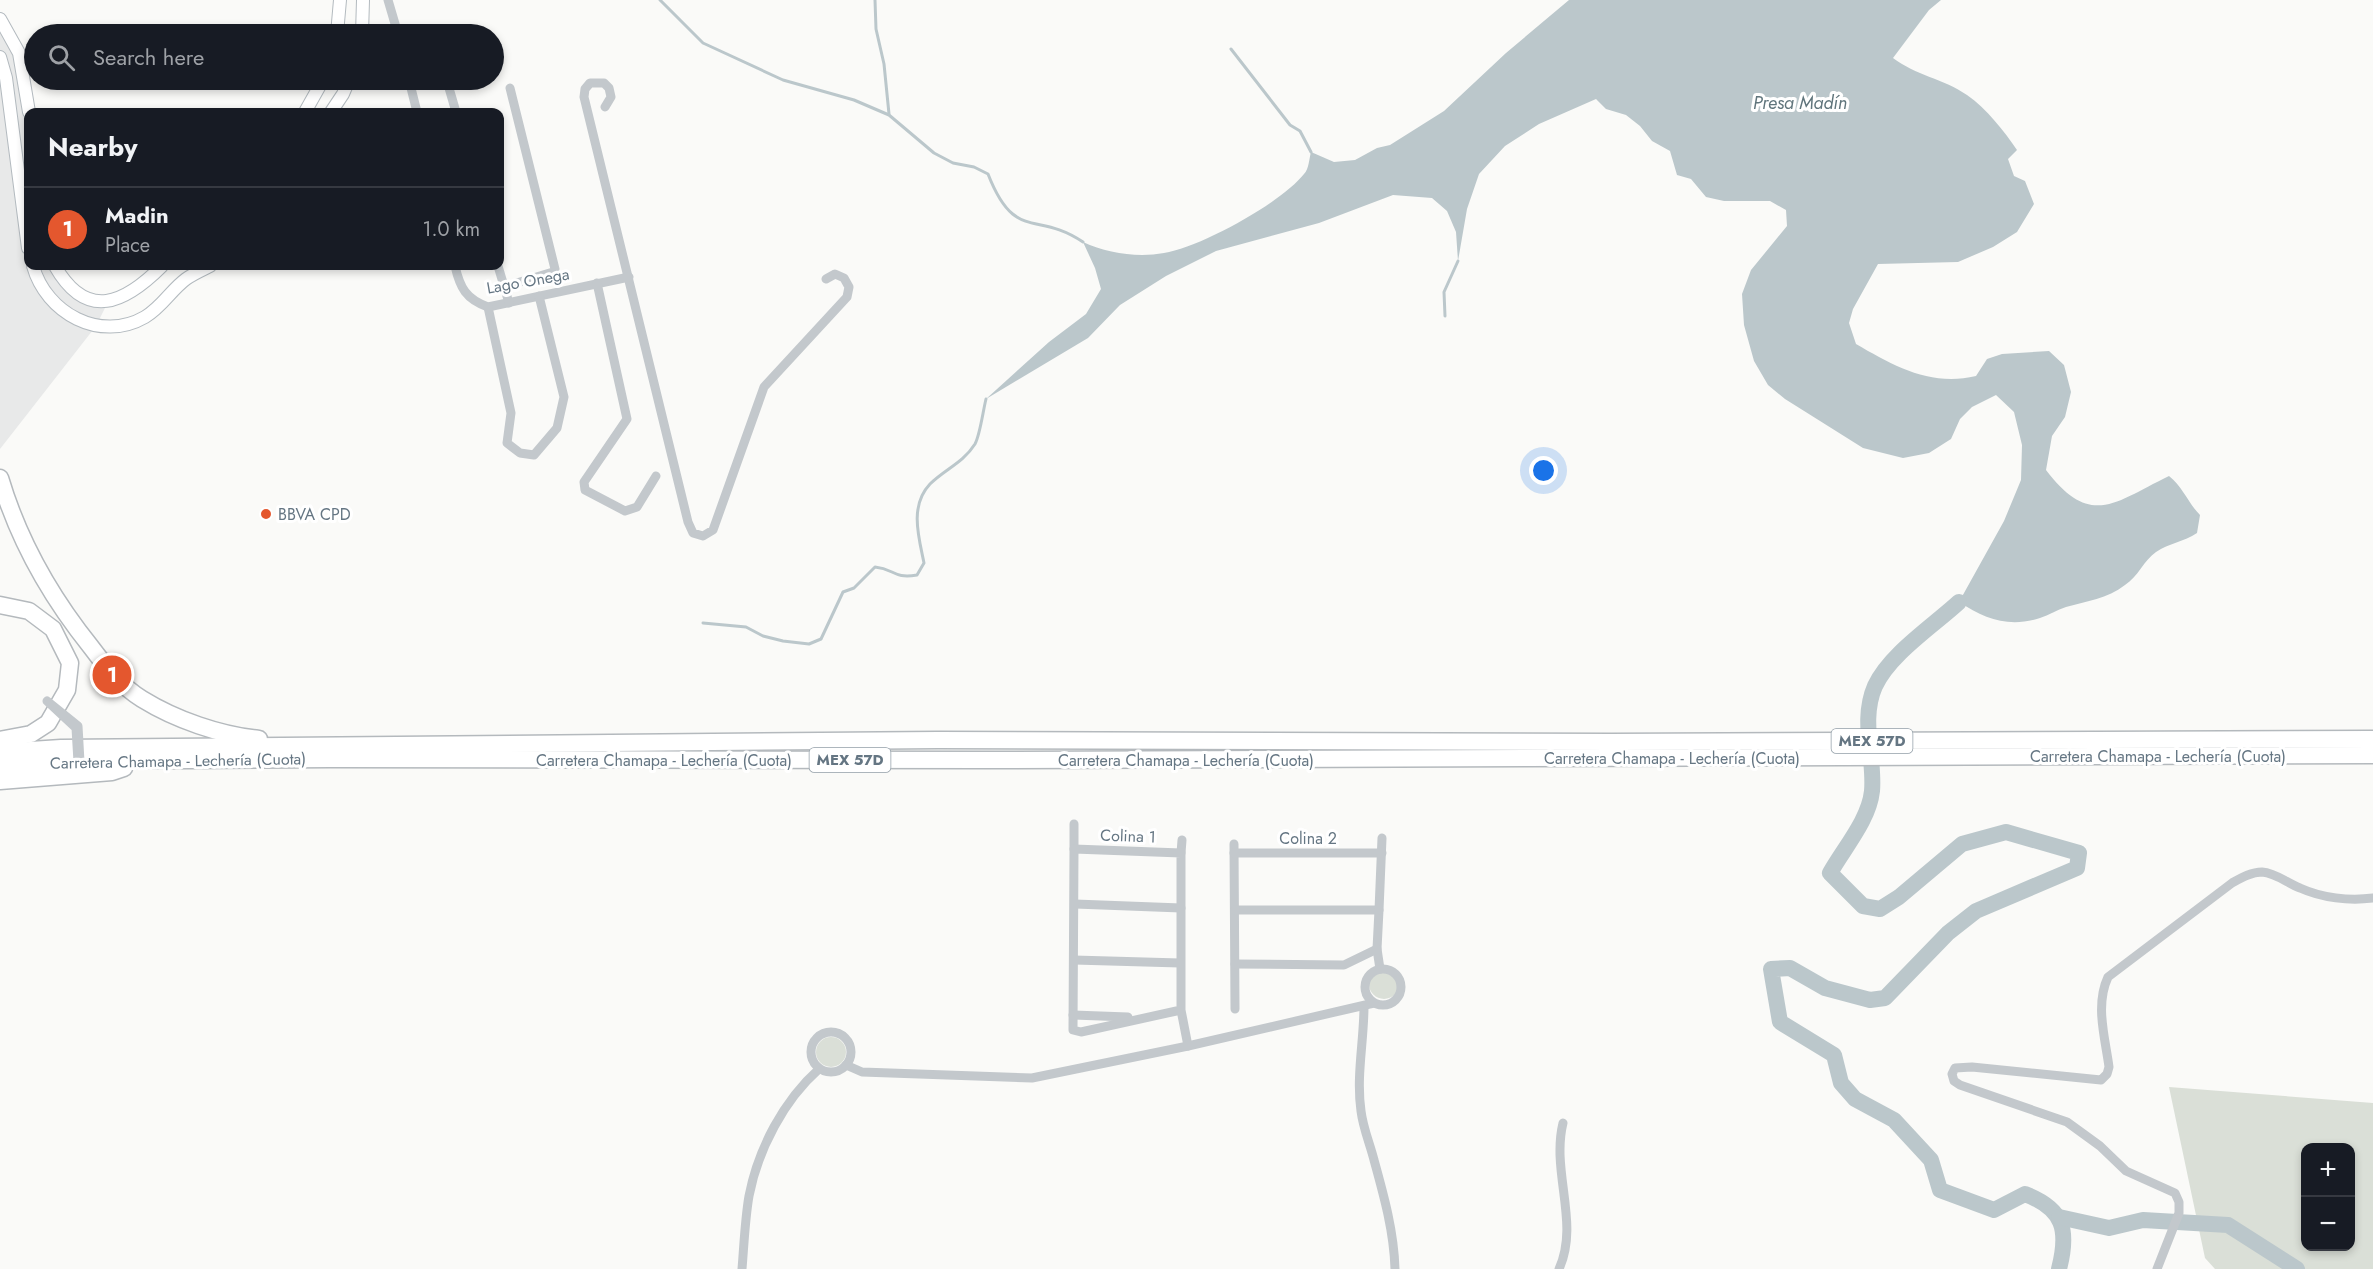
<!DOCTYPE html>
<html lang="en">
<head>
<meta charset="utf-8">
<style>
	body { margin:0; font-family:Jost,sans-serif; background:#242831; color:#f1f3f6 }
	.controls { position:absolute; right:18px; bottom:18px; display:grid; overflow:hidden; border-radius:12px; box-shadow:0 3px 9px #0003 }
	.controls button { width:54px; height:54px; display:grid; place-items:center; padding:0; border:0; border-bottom:2px solid #363941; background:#171b24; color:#f1f3f6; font:30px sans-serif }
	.you { position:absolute; left:1544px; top:471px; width:21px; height:21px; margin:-15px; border:4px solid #fff; border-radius:50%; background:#1a73e8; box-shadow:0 0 0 9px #1a73e833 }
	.badge { display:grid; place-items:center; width:39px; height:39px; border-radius:50%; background:#e4572e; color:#fff; font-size:20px; font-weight:700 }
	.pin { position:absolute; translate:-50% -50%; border:3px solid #fff; box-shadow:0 2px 6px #0006 }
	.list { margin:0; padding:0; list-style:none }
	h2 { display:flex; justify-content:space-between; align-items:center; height:78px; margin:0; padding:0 24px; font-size:26px }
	h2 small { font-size:20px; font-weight:400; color:#9ea1a6 }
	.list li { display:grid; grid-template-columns:39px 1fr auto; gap:18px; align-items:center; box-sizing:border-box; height:84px; padding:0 24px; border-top:2px solid #363941 }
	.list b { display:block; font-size:22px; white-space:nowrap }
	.list p { margin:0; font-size:20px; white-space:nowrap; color:#9ea1a6 }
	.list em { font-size:20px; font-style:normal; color:#9ea1a6 }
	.icon { flex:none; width:33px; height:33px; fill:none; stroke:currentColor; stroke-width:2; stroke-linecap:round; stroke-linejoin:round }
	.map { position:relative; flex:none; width:2373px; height:1269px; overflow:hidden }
	.search { position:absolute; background:#171b24; box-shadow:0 3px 9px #0003; left:24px; top:24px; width:480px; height:66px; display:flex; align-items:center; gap:15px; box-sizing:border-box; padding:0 21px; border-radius:33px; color:#9ea1a6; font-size:22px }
	.panel { position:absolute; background:#171b24; box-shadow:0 3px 9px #0003; left:24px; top:108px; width:480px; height:162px; border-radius:12px }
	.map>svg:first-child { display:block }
	.built { fill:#e8e9e9 }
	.green { fill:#dadfd7; fill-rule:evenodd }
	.water { fill:#bbc7cb }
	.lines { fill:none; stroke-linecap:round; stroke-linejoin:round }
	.stream { stroke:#bbc7cb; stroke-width:3 }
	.river { stroke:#bbc7cb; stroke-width:16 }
	.secondary-casing { stroke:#b3babf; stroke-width:14 }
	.highway-casing { stroke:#b4b9bd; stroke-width:19 }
	.street { stroke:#c3c8cc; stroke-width:9 }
	.secondary { stroke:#fff; stroke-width:12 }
	.highway { stroke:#fff; stroke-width:16 }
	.street-bridge { stroke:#c3c8cc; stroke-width:9 }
	.poi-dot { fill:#e4572e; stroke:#fff; stroke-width:2 }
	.labels { text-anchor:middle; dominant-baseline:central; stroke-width:6; stroke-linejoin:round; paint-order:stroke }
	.shield { fill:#fff; stroke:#939fa8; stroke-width:1.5 }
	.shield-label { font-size:15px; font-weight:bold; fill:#657683 }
	.street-label { font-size:16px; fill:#657683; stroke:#fff }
	.poi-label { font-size:16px; fill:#657683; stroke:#fff; text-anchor:start }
	.water-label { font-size:18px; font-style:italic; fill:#60757c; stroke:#fff }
</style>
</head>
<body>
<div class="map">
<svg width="2373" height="1269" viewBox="0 0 2373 1269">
	<rect width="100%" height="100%" fill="#fafaf8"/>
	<polygon class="built" points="0,19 8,31 28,112 28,266 55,266 67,283 108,302 96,326 0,449"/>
	<g class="green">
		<circle cx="1384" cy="984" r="15"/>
		<circle cx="831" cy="1052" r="15"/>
		<path d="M2169,1087L2373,1103V1269H2215L2205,1258ZM2306,1148H2350V1246H2306Z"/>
	</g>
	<path class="water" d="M1569,0H1941L1929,10L1893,58C1915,75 1944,79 1967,95C1987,109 2004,131 2017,150L2008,159L2014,176L2025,181L2034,204L2017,232L1993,247L1958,262L1878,264L1853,309L1849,323L1856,344C1894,366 1931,387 1976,376L1987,359L2002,354L2049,351L2064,365L2071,392L2065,417L2052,436L2046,470C2091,529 2115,502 2169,476C2183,487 2188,503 2200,515L2197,533C2184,542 2169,543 2156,552C2144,560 2138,577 2125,585C2107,599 2087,601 2066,607C2057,610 2049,615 2040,618C2009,628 1985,619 1959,602L2004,521L2021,480L2022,445L2014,412L1996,395L1972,407L1960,419L1951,439L1929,453L1903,458L1863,448L1785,399L1768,385L1754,361L1744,325L1742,294L1751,270L1787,226L1786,210L1770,201H1724L1706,197L1691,179L1677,175L1670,151L1652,141L1640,126L1626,115L1606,109L1596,99L1539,124L1505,146L1479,174L1467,209L1458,261L1456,232L1447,211L1432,198L1393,195L1319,223L1216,251L1166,276L1120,305L1088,338L986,399L1049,342L1086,314L1101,289L1095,268L1083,242C1107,253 1137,258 1164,253C1201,247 1281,203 1304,174C1309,169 1309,159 1311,152L1334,162L1355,160L1377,148L1390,145L1444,111L1506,53Z"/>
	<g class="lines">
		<g class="stream">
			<path d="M660,0L703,43L783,80L854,100L889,115L934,153L953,163L974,167L988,174C1015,243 1036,210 1083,242"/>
			<polyline points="875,0 876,29 884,64 889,114"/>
			<polyline points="1231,49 1290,125 1300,131 1311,152"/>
			<polyline points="1445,316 1444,292 1458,261"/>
			<path d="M703,623L746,627L763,636L783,641L809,644L821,639L843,592L854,588L875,567C895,569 893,579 917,575L924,563C919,538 909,506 930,484C945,469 963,463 975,444C980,435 983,411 986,399"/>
		</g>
		<g class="river">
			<path d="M1959,602C1933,626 1890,654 1875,686C1860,720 1875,757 1872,791C1869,820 1844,848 1830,873L1863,906L1880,909L1899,897L1962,844L2006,832L2079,853L2077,868L1976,911L1948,933L1885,998L1870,1000L1825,988L1790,968L1771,969L1780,1022L1834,1055L1841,1083L1855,1099L1894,1120L1931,1160L1940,1190L1994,1210L2025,1194C2064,1209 2069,1230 2059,1269"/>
			<polyline points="2059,1217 2109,1228 2143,1220 2228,1225 2297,1269"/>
		</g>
		<defs>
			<g id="secondary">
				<polyline points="0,19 19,53 29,112"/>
				<polyline points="337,34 340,0"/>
				<polyline points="362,34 363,0"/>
				<polyline points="0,57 6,78 28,248"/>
				<polyline points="305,112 323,80"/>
				<polyline points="331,112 343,94 349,80"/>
				<path d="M33,266C46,313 100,343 145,317C162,307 171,290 186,279C193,274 202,270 210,266"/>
				<path d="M55,266C87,322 125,303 162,266"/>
			</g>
			<g id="highway">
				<path d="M0,478C19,542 50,596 91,647C106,667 121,686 142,699C176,720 220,735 259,739"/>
				<polyline points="0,605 29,611 53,629 70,663 67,690 48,723 31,734 0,740"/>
				<polyline points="0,752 61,748 938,740 1611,742 2373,739"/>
				<polyline points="0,766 61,761 330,759 995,760 2373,755"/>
				<polyline points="0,781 112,772 124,768"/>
			</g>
		</defs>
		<use href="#secondary" class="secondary-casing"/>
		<use href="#highway" class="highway-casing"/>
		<g class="street">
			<polyline points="388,0 398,34"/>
			<polyline points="363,29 387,31 394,34"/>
			<polyline points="409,80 417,112"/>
			<polyline points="449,88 456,112"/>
			<polyline points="605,107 611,97 609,88 604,83 590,83 585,89 584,97 688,522 693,533 703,536 713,530 764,387 847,297 849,287 844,278 835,274 826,279"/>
			<path d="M455,266C460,288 466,299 488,307L629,277"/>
			<polyline points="498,266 509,303"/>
			<polyline points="597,283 627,419 584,482 585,490 625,511 637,507 656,476"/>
			<polyline points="504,287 553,272 555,269 510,88"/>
			<polyline points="488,307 511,413 507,443 520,453 534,455 557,428 564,397 539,296"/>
			<polyline points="1234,844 1235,1009"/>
			<polyline points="1074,849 1074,824"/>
			<polyline points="1181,853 1182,840"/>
			<polyline points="1234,853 1382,853"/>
			<polyline points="1075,904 1181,908"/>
			<polyline points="1235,910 1379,910 1377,949 1380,969"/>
			<polyline points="1379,910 1382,838"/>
			<polyline points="1074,960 1180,963"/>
			<polyline points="1235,964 1344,965 1377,949"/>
			<circle cx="1383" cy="987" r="18"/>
			<path d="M1364,1006C1364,1041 1356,1076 1361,1111C1363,1128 1370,1144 1374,1160C1384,1196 1394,1232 1395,1269"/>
			<polyline points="1181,1010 1081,1032 1073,1030 1074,849 1181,853 1181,1010 1188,1046"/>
			<polyline points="1073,1015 1128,1017"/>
			<circle cx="831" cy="1052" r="20"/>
			<polyline points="846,1065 862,1072 1032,1078 1188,1046 1374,1003"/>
			<path d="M742,1269C744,1245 745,1219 749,1196C758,1149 784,1100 819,1069"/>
			<path d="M1559,1269C1580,1223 1551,1172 1563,1123"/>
			<path d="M2157,1269L2179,1213V1202L2175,1193L2126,1171L2100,1146L2067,1122L1960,1085L1954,1081L1952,1074L1955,1068L1972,1067L2101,1080L2107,1074L2109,1067C2105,1037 2095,1005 2108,977L2232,883C2241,878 2251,872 2262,872C2276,873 2287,883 2300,888C2322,898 2349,901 2373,898"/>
		</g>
		<use href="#secondary" class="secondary"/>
		<use href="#highway" class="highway"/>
		<polygon class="street-bridge" points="47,701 78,726 80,762 78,762 76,728"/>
	</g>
	<circle class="poi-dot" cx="266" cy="514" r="6"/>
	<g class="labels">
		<g class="shield">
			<rect x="1831.5" y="729" width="81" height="24" rx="4.5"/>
			<rect x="809.5" y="748" width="81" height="24" rx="4.5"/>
		</g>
		<g class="shield-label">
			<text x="1872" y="741">MEX 57D</text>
			<text x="850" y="760">MEX 57D</text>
		</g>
		<g class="street-label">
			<text transform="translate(528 281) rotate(-10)">Lago Onega</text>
			<text x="2158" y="756">Carretera Chamapa - Lechería (Cuota)</text>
			<text x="1672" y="758">Carretera Chamapa - Lechería (Cuota)</text>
			<text x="664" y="760">Carretera Chamapa - Lechería (Cuota)</text>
			<text x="1186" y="760">Carretera Chamapa - Lechería (Cuota)</text>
			<text transform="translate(178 761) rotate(-1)">Carretera Chamapa - Lechería (Cuota)</text>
			<text transform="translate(1128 836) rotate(2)">Colina 1</text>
			<text x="1308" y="838">Colina 2</text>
		</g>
		<g class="poi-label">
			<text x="278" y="514">BBVA CPD</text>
		</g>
		<g class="water-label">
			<text x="1800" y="103">Presa Madín</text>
		</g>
	</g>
</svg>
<div class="controls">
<button>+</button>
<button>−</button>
</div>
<div class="you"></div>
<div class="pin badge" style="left:112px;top:675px">1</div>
<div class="search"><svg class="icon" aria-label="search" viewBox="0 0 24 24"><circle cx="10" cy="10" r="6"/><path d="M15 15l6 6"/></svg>Search here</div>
<section class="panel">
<h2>Nearby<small></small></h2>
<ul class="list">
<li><span class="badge">1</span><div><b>Madin</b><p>Place</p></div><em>1.0 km</em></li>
</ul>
</section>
</div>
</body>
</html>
